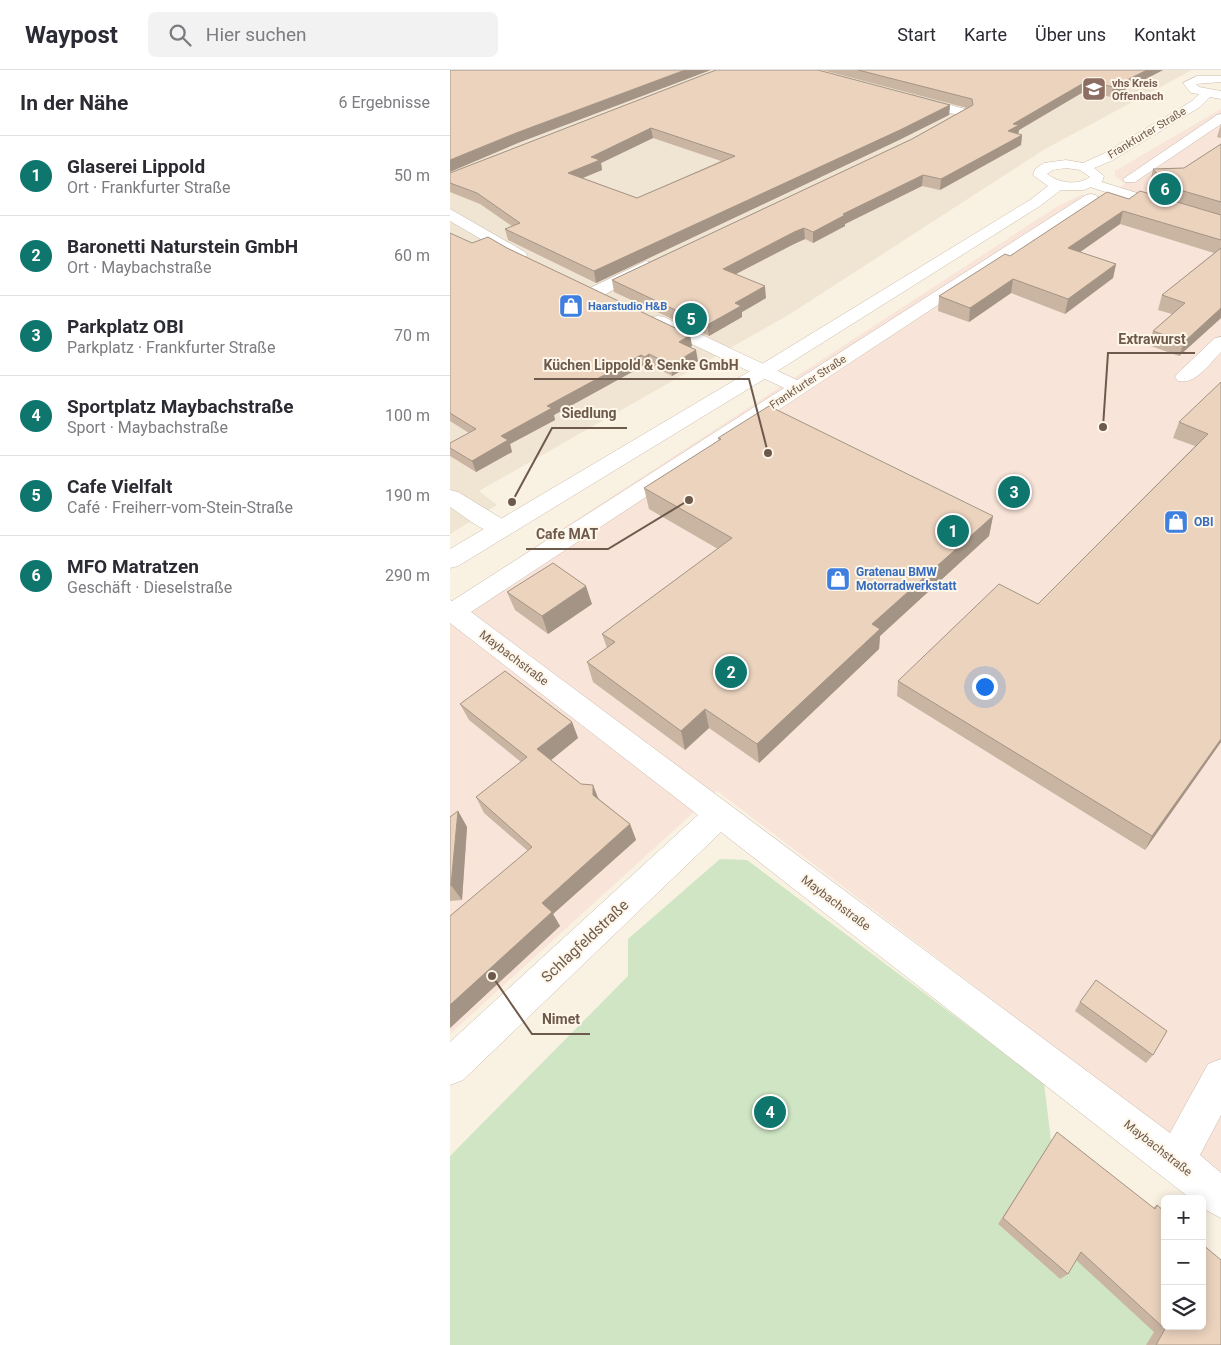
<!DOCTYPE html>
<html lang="de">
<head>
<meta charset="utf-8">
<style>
	body { margin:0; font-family:Roboto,sans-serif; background:#f2f2f3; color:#2b2b33 }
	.controls { position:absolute; right:15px; bottom:15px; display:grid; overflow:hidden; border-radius:8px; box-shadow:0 2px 12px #0003 }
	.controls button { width:45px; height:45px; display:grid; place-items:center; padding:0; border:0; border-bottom:1px solid #e1e1e2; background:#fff; color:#2b2b33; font:25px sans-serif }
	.you { position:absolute; left:534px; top:616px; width:18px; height:18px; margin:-12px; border:4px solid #fff; border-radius:50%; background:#1a73e8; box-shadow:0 0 0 8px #1a73e833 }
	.badge { display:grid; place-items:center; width:32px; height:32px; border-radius:50%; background:#0f766e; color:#fff; font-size:16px; font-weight:700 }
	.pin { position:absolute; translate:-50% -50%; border:2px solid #fff; box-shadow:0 1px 5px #0006 }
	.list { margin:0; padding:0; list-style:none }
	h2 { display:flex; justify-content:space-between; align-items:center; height:65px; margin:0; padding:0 20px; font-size:21px }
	h2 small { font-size:16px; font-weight:400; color:#7c7c81 }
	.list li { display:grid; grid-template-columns:32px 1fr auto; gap:15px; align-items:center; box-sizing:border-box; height:80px; padding:0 20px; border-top:1px solid #e1e1e2 }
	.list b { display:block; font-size:19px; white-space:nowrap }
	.list p { margin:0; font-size:16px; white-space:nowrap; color:#7c7c81 }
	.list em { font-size:16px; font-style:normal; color:#7c7c81 }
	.icon { flex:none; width:28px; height:28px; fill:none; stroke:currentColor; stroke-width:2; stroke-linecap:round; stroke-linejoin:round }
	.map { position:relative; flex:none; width:771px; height:1275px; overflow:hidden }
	header { display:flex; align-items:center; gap:30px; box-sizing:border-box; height:70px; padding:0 25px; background:#fff; border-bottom:1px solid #e1e1e2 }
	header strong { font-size:24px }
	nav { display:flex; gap:28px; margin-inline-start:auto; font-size:18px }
	.search { width:350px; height:45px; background:#f2f2f3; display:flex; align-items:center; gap:12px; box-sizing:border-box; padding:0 18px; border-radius:8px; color:#7c7c81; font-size:19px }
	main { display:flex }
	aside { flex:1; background:#fff }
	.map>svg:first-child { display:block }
	.residential { fill:#f0e4d3 }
	.commercial { fill:#f8e4d8 }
	.green { fill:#cfe5c4 }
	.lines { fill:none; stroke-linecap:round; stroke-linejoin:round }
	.street-casing { stroke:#c8baab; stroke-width:1 }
	.secondary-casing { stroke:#cebcac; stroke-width:1 }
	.street { fill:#fff; fill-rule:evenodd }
	.secondary { fill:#fff; fill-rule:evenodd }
	.wall { fill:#cab5a3; fill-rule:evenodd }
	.shaded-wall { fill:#a49485 }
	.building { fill:#ebd3be; stroke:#a49485; fill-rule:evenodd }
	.labels { text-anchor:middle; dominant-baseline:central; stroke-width:4; stroke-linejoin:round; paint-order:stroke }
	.far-education-label { font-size:11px; font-weight:bold; fill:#785e54; stroke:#fdf6e9; text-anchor:start }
	.far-street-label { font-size:11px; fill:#6e5a4c; stroke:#fdf6e9 }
	.far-shop-label { font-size:11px; font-weight:bold; fill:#366cbe; stroke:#fdf6e9; text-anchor:start }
	.shop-label { font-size:12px; font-weight:bold; fill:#366cbe; stroke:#fdf6e9; text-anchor:start }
	.street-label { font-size:12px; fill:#6e5a4c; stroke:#fdf6e9 }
	.near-street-label { font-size:15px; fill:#6e5a4c; stroke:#fdf6e9 }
	.leader { fill:none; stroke:#6e5a4c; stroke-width:2 }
	.callout-dot { fill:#6e5a4c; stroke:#fdf6e9; stroke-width:2 }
	.callout-label { font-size:14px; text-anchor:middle; font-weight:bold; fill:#6e5a4c; stroke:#fdf6e9; stroke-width:4; stroke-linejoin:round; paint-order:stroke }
</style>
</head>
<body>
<header>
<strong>Waypost</strong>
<div class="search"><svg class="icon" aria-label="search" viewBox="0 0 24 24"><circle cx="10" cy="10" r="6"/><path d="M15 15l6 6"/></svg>Hier suchen</div>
<nav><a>Start</a><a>Karte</a><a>Über uns</a><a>Kontakt</a></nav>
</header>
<main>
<aside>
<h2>In der Nähe<small>6 Ergebnisse</small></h2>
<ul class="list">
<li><span class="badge">1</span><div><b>Glaserei Lippold</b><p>Ort · Frankfurter Straße</p></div><em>50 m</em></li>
<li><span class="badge">2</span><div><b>Baronetti Naturstein GmbH</b><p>Ort · Maybachstraße</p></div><em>60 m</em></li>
<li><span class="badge">3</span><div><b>Parkplatz OBI</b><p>Parkplatz · Frankfurter Straße</p></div><em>70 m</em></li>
<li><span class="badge">4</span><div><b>Sportplatz Maybachstraße</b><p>Sport · Maybachstraße</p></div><em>100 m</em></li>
<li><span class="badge">5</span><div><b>Cafe Vielfalt</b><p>Café · Freiherr-vom-Stein-Straße</p></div><em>190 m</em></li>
<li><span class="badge">6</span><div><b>MFO Matratzen</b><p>Geschäft · Dieselstraße</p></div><em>290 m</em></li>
</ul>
</aside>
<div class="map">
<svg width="771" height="1275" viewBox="0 0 771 1275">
	<rect width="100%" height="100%" fill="#f9f2e3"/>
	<polygon class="residential" points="0,0 742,0 595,79 340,244 29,421 47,435 0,464"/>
	<polygon class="commercial" points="771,39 771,1103 267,721 0,964 0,532 608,136 631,125 655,126 675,114 665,106 665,101"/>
	<polygon class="green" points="270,789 297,790 594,1013 601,1071 548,1154 610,1209 662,1120 715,1256 752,1256 771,1275 0,1275 0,1086 178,906 178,869"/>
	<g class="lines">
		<defs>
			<g id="street">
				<polygon points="463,25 519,40 521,43 515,47 459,32 457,29 459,26"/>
				<polygon points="771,44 771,54 685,112 675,112 673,109 767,45"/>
				<polygon points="642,109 771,149 771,159 637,116 635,113 637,110"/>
				<polygon points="641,124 646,125 648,128 646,131 21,542 720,1063 758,994 771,989 771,1045 750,1085 771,1103 771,1148 752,1138 752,1129 741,1129 271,762 13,1010 0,1015 0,972 248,745 0,553 0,530 2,531 334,318 202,255 199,251 202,247 208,246 214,247 347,310 636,125"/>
				<polygon points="0,139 75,182 77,185 75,188 63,188 0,151"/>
				<polygon points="196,191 202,193 204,196 202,199 152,226 140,226 137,222 140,218"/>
				<path d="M771,267V282C759,294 746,315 728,311L725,307L728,303L765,268Z"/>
				<path d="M0,420L8,422L59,453L62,458L59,463C39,469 16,447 0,437Z"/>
			</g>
			<path id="secondary" d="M747,6H771V12L746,14L749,17L771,21V29L760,27L750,37L663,90L644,98L654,106L652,112L634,120H611L590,136L321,305L8,496L0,498V479L307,297L580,130L598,116L583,105L585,99L594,93L616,90L633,93L653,84L742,31L749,24L741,23L733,13ZM616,98L630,100L640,107C627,116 609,113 597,104L603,100Z"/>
		</defs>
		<use href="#street" class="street-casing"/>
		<use href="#secondary" class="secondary-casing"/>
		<use href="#street" class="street"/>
		<use href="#secondary" class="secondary"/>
	</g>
	<g class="wall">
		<path d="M266,0L500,35L499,45L449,70L146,213L58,170L55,159L62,156L30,134L0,122V103ZM203,68L271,91L187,128L133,108L152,100L151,93Z"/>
		<polygon points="372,0 713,0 661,27 635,21 569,60 568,64 572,65 571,75 490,120 472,116 395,154 395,156 363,173 355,169 344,174 286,204 316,228 292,242 292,247 259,266 164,222 162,210 462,69 517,38"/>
		<polygon points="771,54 771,68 767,67"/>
		<polygon points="771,74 771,248 729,286 698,275 703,261 722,244 708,240 712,225 764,183 670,154 630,182 666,194 663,208 615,244 561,223 519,252 488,241 489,226 560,186 679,129 700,124 703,115 700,112 703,99 734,98"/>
		<polygon points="0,163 22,173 57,178 240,265 242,276 240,277 248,291 222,306 201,295 197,298 193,296 104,345 105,350 60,374 62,382 26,402 0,386 0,373 19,363 0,351"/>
		<polygon points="771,312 771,672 695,780 447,626 448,611 588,534 745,376 723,368 729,352"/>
		<polygon points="268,368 543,446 539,466 430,566 429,579 309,693 259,658 235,680 143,612 137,592 157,578 152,564 268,479 199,439 194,418 269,371"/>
		<polygon points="57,522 142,534 98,564 65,540"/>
		<polygon points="10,634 122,652 128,668 101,690 180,754 186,770 103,844 110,856 0,958 0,846 78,781 34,743 26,727 71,692 19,650"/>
		<polygon points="8,741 17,757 12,830 0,831 0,747"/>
		<polygon points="630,932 703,985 696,993 625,941"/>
		<polygon points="607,1062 703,1138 707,1135 771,1275 696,1275 704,1262 626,1190 618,1204 610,1209 548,1154 601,1071"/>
	</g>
	<g class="shaded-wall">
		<polygon points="235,0 261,0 68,73 0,102 0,90 66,63"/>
		<polygon points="697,0 713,0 661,27 663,17"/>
		<polygon points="637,11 635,21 569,60 568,65 558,61 563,54"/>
		<polygon points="500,35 499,45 449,70 146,213 144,201"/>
		<polygon points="201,58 203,68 151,93 152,100 120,113 118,103 141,87"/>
		<polygon points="572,65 571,75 490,120 491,109"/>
		<polygon points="473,105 472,116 395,154 395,156 363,173 363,162 393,144"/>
		<polygon points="673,141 670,154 616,192 618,178"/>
		<polygon points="354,158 355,169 344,174 274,210 273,199 344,162"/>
		<polygon points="666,194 663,208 615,244 618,229"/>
		<polygon points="563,209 561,223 519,252 520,238"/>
		<polygon points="315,216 316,228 292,242 292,247 259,266 257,255 285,233"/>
		<polygon points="771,238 771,248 729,286 734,272"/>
		<polygon points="240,265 242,276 230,283 229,272"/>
		<polygon points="246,280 248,291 222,306 221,295"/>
		<polygon points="199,284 201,295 197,298 195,287"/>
		<polygon points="191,285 193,296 104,345 105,350 60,374 62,382 26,402 22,391 51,366 97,336"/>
		<polygon points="543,446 539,466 430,566 429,579 309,693 307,674 422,554"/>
		<polygon points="136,516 142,534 98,564 92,546"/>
		<polygon points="255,639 259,658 235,680 231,661"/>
		<polygon points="122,652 128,668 95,695 87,679"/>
		<polygon points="771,669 771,672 695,780 702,766"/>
		<polygon points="143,715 149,730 143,725"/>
		<polygon points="8,741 17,757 12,830 1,815"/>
		<polygon points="180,754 186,770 103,844 110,856 0,958 0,935 92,833"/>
	</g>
	<g class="building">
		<polygon points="0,0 235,0 66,63 0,90"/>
		<path d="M266,0H368L500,35L450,60L144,201L55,159L70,153L27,123L0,113V103ZM201,58L285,86L187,128L118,103L150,90L141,87Z"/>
		<polygon points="408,0 697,0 663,17 637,11 563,54 569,55 558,61 572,65 491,109 473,105 393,144 395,145 363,162 354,158 344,162 273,199 315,216 285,233 291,236 257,255 162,210 462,69 523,35 522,29"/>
		<polygon points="771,74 771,132 703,112 710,107 703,99 734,98"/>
		<polygon points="690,121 771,145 771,170 673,141 618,178 666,194 618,229 563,209 520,238 489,226 555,184 560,186 657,122 679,129"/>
		<polygon points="0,163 22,173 38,167 57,178 240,265 229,272 246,280 221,295 199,284 195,287 191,285 97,336 102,338 51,366 58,370 22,391 0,378 0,373 26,359 0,343"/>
		<polygon points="771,178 771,238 734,272 703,261 735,233 712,225"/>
		<polygon points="771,312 771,669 702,766 448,611 549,514 588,534 758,364 729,352"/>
		<polygon points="319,336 543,446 422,554 430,559 307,674 255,639 231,661 137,592 165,572 152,564 282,468 194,418 271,369 268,368"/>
		<polygon points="103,493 136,516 92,546 57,522"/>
		<polygon points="55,601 122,652 87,679 131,714 143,715 143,725 180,754 92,833 102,842 0,935 0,846 82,777 26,727 77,687 10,634"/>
		<polygon points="8,741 1,815 0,815 0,747"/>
		<polygon points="646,910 717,961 703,985 630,932"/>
		<polygon points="607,1062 705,1139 707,1135 715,1142 715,1256 752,1256 752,1174 771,1190 771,1275 706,1275 715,1259 631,1182 618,1204 553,1148"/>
	</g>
	<defs>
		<symbol id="school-square" viewBox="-11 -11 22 22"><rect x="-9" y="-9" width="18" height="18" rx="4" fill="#8d6e63" stroke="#fdf6e9"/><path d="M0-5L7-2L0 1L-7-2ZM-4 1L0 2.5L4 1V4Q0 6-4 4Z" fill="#fff"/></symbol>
		<symbol id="shop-square" viewBox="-11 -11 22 22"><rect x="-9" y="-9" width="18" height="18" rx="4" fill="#3f7fe0" stroke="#fdf6e9"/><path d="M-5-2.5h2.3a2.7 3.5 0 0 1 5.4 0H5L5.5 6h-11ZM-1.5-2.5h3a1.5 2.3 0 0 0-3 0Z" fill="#fff"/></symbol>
	</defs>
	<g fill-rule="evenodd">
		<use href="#school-square" x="630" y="5" width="28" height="28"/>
		<use href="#shop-square" x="107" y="222" width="28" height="28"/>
		<use href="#shop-square" x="712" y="438" width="28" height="28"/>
		<use href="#shop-square" x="374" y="495" width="28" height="28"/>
	</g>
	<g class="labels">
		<g class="far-education-label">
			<text x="662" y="13">vhs Kreis<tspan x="662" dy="13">Offenbach</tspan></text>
		</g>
		<g class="far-street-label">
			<text transform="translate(697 63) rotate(-31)">Frankfurter Straße</text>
			<text transform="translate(358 312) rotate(-33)">Frankfurter Straße</text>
		</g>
		<g class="far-shop-label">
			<text x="138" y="236">Haarstudio H&amp;B</text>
		</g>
		<g class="shop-label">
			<text x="744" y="452">OBI</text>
			<text x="406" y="502">Gratenau BMW<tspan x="406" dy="14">Motorradwerkstatt</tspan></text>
		</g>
		<g class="street-label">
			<text transform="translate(64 588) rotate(37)">Maybachstraße</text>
			<text transform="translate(386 833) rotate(37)">Maybachstraße</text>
			<text transform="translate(708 1078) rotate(38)">Maybachstraße</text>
		</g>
		<g class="near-street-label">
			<text transform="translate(135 871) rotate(-43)">Schlagfeldstraße</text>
		</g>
	</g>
	<path class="leader" d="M653 357L658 283H745M318 383L299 309H84M62 432L102 358H177M239 430L158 479H76M42 906L82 964H140"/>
	<g class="callout-dot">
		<circle cx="653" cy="357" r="5"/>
		<circle cx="318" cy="383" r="5"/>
		<circle cx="62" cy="432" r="5"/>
		<circle cx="239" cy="430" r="5"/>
		<circle cx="42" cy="906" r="5"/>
	</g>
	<g class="callout-label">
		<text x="702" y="274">Extrawurst</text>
		<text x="191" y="300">Küchen Lippold &amp; Senke GmbH</text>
		<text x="139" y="348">Siedlung</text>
		<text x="117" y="469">Cafe MAT</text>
		<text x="111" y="954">Nimet</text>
	</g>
</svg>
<div class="controls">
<button>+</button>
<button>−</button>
<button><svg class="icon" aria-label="layers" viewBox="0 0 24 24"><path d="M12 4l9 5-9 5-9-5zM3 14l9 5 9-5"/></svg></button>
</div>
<div class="you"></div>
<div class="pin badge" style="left:503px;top:461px">1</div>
<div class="pin badge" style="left:281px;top:602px">2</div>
<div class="pin badge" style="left:564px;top:422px">3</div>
<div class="pin badge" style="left:320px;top:1042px">4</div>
<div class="pin badge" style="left:241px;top:249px">5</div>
<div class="pin badge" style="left:715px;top:119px">6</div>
</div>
</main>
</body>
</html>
